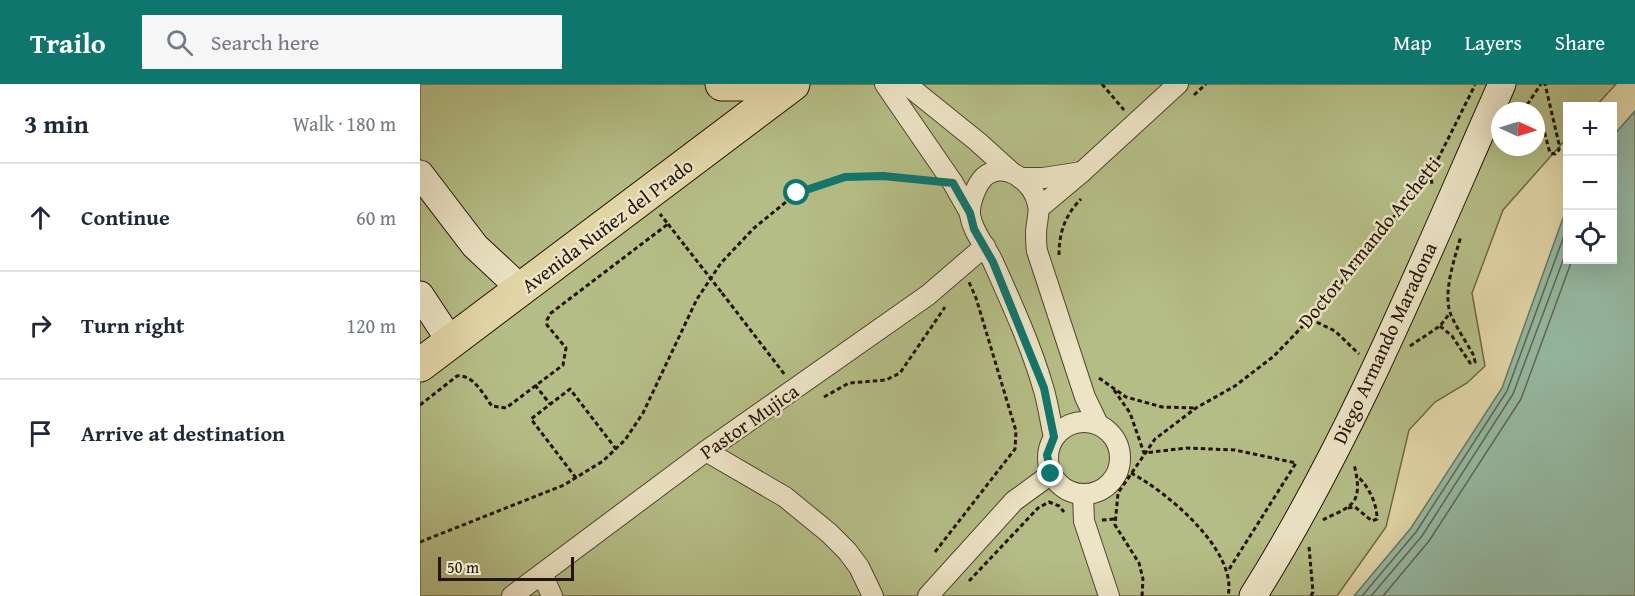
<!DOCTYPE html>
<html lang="en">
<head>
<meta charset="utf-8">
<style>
	body { margin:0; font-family:"Gentium Book Plus",serif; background:#f6f6f7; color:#1f2937 }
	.controls { position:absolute; right:18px; top:18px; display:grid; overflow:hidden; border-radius:0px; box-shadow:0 6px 24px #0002 }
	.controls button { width:54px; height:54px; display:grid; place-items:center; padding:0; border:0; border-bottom:2px solid #e0e1e3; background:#fff; color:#1f2937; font:30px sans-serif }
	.compass { position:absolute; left:1071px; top:18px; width:54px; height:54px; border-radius:50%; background:#fff; box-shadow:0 6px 24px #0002; rotate:94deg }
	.scale { position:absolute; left:18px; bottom:15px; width:136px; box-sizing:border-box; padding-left:6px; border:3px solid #231404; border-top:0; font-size:16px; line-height:21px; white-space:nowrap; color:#231404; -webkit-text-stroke:4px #ece4c5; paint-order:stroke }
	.stop { position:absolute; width:18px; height:18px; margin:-14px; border:4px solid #0f766e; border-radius:50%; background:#fff }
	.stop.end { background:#0f766e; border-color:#fff; box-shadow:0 2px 6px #0008 }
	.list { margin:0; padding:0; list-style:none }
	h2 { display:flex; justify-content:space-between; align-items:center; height:78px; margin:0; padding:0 24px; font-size:26px }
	h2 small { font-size:20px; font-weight:400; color:#747a83 }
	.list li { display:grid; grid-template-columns:39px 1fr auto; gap:18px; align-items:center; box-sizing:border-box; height:108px; padding:0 24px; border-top:2px solid #e0e1e3 }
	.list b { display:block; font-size:22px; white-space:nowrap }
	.list em { font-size:20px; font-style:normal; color:#747a83 }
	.icon { flex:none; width:33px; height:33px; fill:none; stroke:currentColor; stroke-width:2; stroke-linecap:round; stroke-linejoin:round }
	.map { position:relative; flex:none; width:1215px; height:512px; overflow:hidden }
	header { display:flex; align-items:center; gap:36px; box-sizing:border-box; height:84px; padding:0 30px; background:#0f766e; color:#fff }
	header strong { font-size:28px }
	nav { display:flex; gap:33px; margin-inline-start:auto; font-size:21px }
	.search { width:420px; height:54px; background:#f6f6f7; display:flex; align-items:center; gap:15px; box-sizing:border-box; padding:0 21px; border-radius:0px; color:#747a83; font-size:22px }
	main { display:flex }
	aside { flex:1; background:#fff }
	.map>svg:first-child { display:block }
	.green { fill:#b4bd85; stroke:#6c6844; stroke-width:1.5; fill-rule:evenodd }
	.water { fill:#95b9a3; stroke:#677763; stroke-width:1.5 }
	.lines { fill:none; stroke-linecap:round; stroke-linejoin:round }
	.shore { stroke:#5c6654; stroke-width:1.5 }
	.minor-casing { stroke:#52442c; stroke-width:22 }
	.secondary-casing { stroke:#231404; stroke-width:29 }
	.trunk-casing { stroke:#231404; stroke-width:35 }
	.path { stroke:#231404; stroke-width:3; stroke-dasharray:4.5 3; stroke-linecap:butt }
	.minor { stroke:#ece4c5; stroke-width:20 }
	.secondary { stroke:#ece4c5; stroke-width:27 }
	.trunk { stroke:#e1d5a6; stroke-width:33 }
	.path-bridge { stroke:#231404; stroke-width:3; stroke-dasharray:4.5 3; stroke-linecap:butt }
	.route { stroke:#0f766e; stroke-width:8 }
	.labels { text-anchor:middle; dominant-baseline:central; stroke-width:5; stroke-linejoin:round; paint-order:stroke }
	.street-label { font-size:20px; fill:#231404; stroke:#ece4c5 }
</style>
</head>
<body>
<header>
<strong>Trailo</strong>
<div class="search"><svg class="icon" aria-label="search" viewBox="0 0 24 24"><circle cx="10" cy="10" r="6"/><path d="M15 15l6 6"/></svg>Search here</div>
<nav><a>Map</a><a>Layers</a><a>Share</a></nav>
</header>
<main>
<aside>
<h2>3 min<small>Walk · 180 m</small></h2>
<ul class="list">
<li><svg class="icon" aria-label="ahead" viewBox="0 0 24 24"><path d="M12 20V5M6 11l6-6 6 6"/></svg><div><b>Continue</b></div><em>60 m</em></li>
<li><svg class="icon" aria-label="right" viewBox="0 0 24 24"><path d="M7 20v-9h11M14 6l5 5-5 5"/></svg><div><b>Turn right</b></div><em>120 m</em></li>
<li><svg class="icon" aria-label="arrive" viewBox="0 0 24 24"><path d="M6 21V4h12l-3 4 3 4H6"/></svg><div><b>Arrive at destination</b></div></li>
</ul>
</aside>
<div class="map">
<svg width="1215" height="512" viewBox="0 0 1215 512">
	<rect width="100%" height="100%" fill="#e1d5a6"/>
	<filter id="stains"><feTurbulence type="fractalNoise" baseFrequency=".00333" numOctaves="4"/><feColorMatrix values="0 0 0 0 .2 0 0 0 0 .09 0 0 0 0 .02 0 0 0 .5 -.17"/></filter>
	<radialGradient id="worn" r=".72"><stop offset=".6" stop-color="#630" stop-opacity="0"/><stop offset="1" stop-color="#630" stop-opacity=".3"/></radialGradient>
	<path class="green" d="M0,0H1196L1176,22H1148L1147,54L1083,126L1052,209L1065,282L1047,299L1015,318L989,346L966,443L917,512H0ZM1080,27H1116V63H1080Z"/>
	<polygon class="water" points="1215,27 1215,512 934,512 991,444 1082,304 1147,123 1148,176 1192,176 1193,52"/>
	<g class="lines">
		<g class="shore">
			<polyline points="942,512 996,448 1087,307 1148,141"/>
			<polyline points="951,512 1002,452 1093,310 1148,163"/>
			<polyline points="963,512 1009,457 1101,315 1152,176"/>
		</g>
		<defs>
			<g id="minor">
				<polyline points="465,0 533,99 550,129"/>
				<polyline points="486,0 558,58 590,87"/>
				<polyline points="600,94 623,94 662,88"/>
				<polyline points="619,124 662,88 758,0"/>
				<circle cx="664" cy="374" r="36"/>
				<path d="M634,353C630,336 628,319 623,303C611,262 592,220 574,180C567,163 553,150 550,131C549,120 556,101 564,93C585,75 615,99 618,121C620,130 616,140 616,149C616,155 616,161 617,167L665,313L678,340"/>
				<polyline points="286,367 365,413 409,449 427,467 439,483 453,512"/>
				<polyline points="663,411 664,437 689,512"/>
				<polyline points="122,490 132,512"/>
				<polyline points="92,512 286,367 508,211 565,162"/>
				<polyline points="508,512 594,417 631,390"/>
			</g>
			<g id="secondary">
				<polyline points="0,90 55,162 101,205"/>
				<polyline points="0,211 31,258"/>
				<path d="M833,512C934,351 1005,173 1082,0"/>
			</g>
			<g id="trunk">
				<polyline points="302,0 331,0"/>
				<polyline points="0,281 373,0"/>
			</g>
		</defs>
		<use href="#minor" class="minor-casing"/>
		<use href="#secondary" class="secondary-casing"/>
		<use href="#trunk" class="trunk-casing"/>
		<g class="path">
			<polyline points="682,0 704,26"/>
			<polyline points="774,11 786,0"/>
			<polyline points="1103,27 1121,0"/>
			<polyline points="1116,37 1123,43 1130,69 1135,70 1139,66 1139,60 1125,0"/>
			<polyline points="1010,88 1012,100"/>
			<polyline points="248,140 266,163"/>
			<path d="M639,171C639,149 645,131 661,115"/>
			<polyline points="302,209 365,291"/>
			<polyline points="890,235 915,247 939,270"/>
			<path d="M1020,242L1032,252L1050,279L1055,278L1054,272C1047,259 1037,245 1031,231C1022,210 1035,173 1041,152"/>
			<polyline points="990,262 1020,242 1030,229"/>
			<polyline points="679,294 706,313 742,323 775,324"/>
			<polyline points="115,301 130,320"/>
			<polyline points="694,306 710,329 724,369 766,364 815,366 876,379 808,487"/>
			<polyline points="404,313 429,299 466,296 480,289 525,223"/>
			<path d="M0,321L37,292C53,290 63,310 72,322L86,324L143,281L146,264L127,241V236L131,229L248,140L240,130"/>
			<path d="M711,389C747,408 818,467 808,512"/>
			<polyline points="156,394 111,335 150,305 196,365"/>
			<path d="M928,424L935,423L952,437L957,435C957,419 948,401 936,391"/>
			<polyline points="682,436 695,435"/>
			<path d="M903,436C911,431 922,428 929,422C942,413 937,393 934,380"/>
			<polyline points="0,458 144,401 183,377 205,356 223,329 277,215 301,179 334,144 377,109 425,93 463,92 510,97"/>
			<polyline points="889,463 893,508 891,512"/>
			<polyline points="515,468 595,365 596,347 556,214 549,198"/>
			<polyline points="549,497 618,424 629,418 639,422 644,428"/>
			<polyline points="722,512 723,495 719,479 695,441 698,409 735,355 776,324 815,302 854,272 905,219 1015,81 1055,1"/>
		</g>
		<use href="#minor" class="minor"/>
		<use href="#secondary" class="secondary"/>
		<use href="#trunk" class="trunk"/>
		<polyline class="path-bridge" points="266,163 302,209"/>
	</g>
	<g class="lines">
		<polyline class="route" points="377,109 425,93 463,92 533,99 550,129 554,145 573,178 624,304 634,353 627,371 631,390"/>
	</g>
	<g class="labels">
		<g class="street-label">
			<text transform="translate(187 141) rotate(-37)">Avenida Nuñez del Prado</text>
			<text transform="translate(949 158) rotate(-51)">Doctor Armando Archetti</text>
			<text transform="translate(964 259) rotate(-65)">Diego Armando Maradona</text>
			<text transform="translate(329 337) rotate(-35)">Pastor Mujica</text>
		</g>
	</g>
	<rect width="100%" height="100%" filter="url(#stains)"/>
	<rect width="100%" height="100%" fill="url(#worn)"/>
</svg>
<div class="controls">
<button>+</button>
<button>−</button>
<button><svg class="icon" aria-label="locate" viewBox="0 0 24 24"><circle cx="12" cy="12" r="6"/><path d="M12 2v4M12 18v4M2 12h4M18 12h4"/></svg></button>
</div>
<svg class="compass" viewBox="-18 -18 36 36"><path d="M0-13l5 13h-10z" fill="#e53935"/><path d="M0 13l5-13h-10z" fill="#747a83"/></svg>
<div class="scale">50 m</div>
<div class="stop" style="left:377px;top:109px"></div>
<div class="stop end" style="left:631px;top:390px"></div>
</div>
</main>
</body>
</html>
